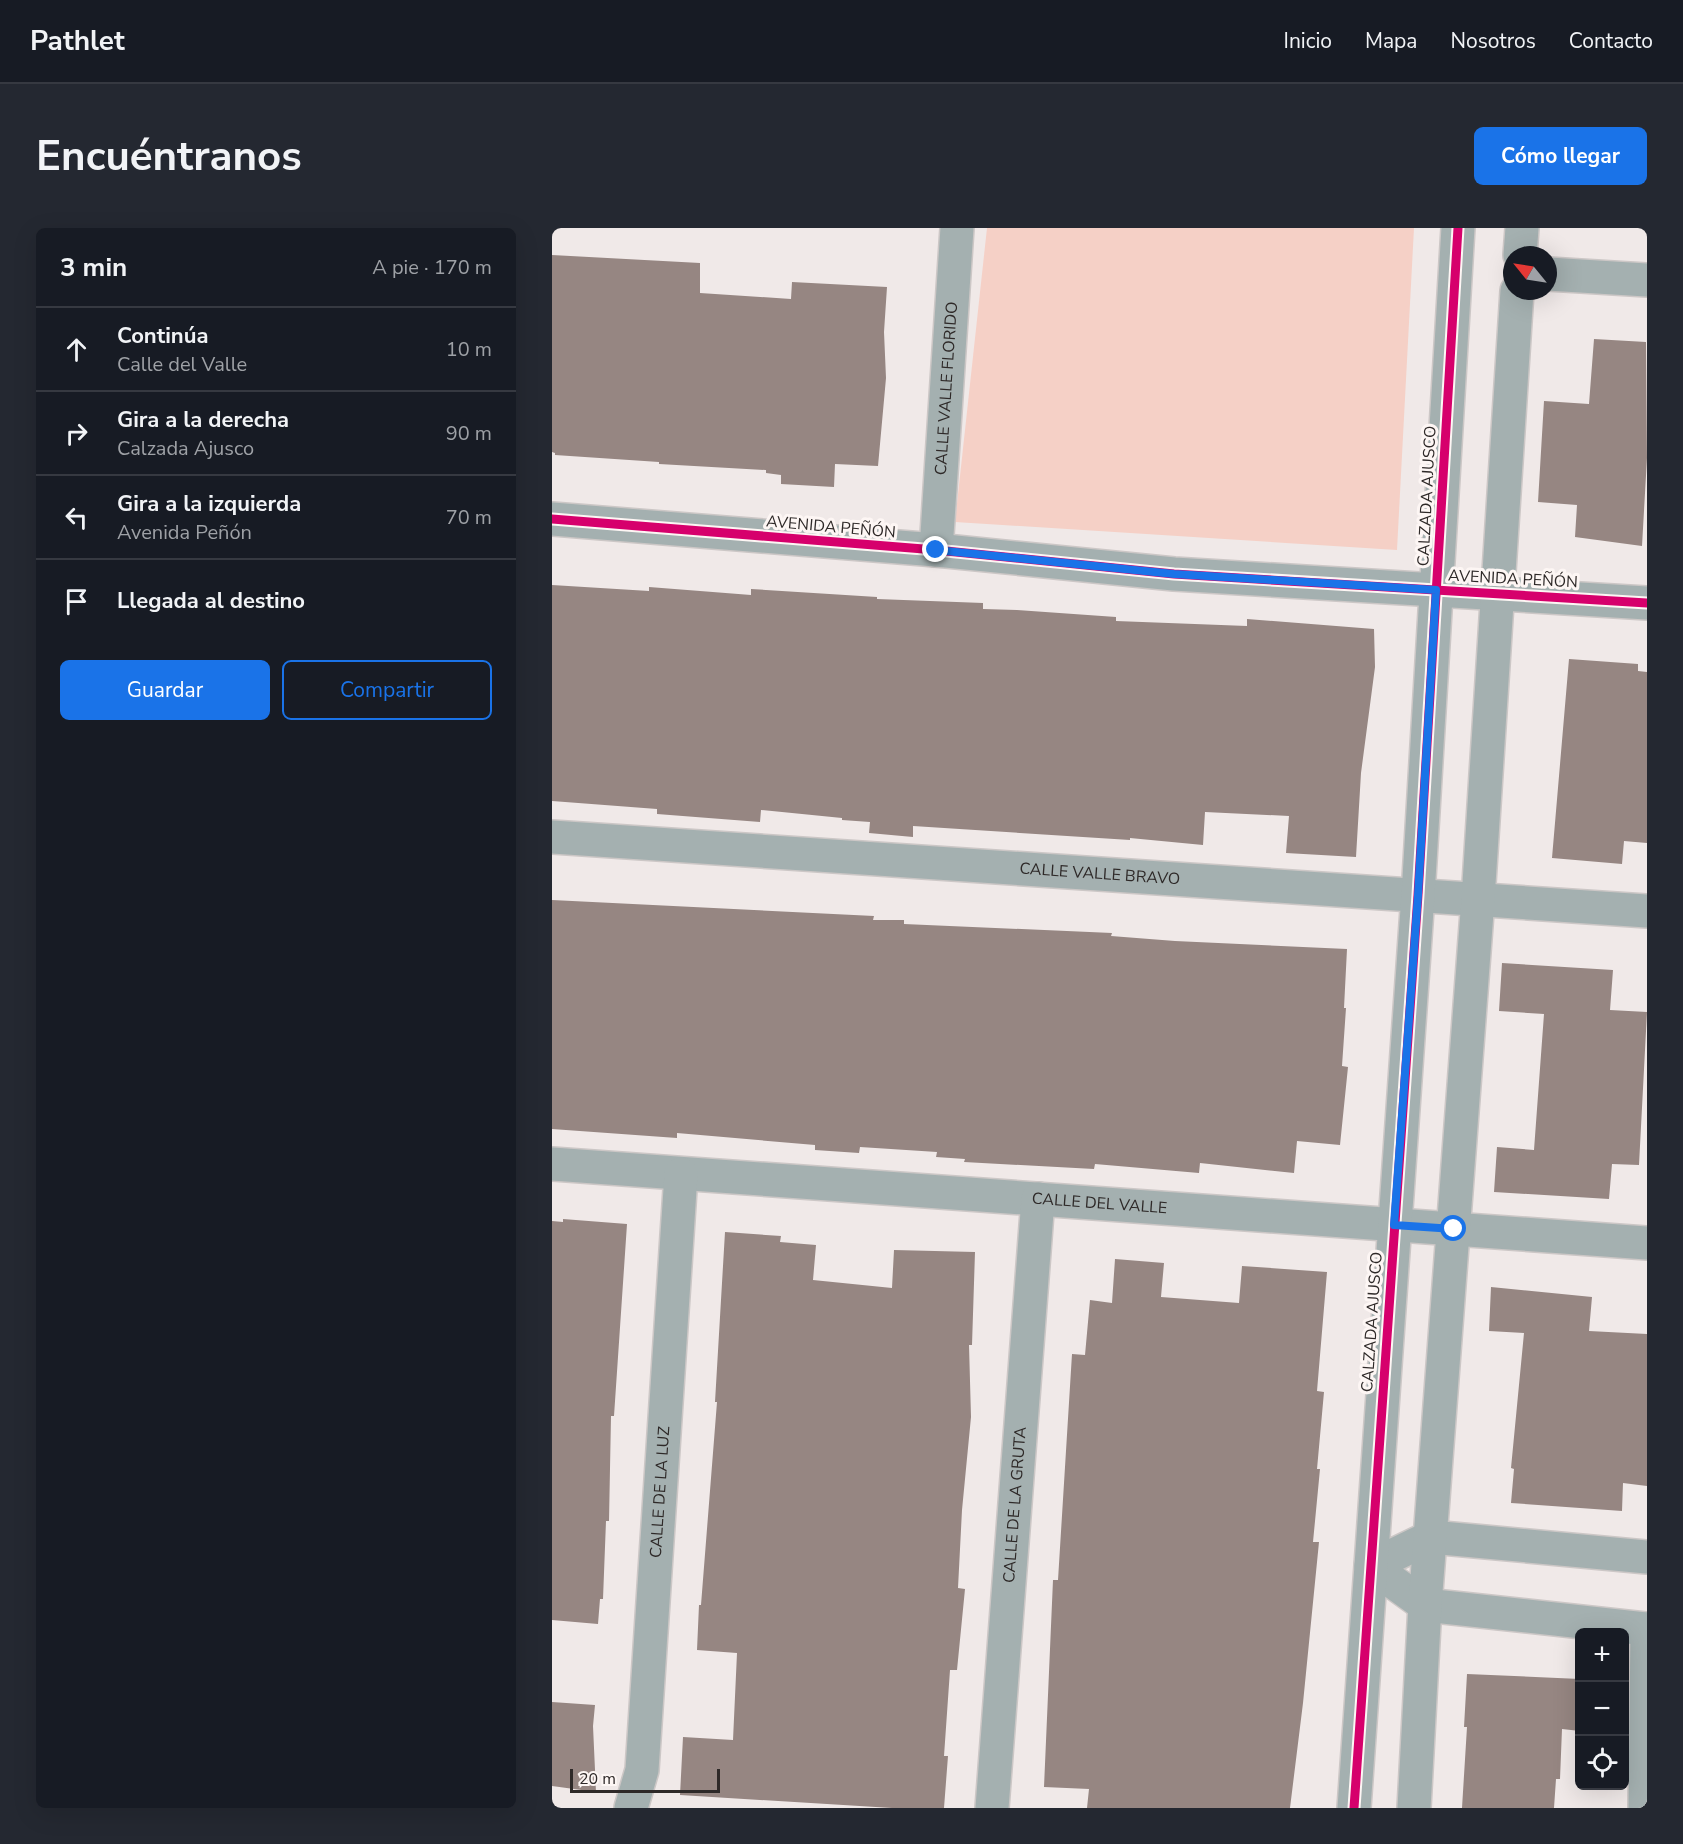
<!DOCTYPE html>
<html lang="es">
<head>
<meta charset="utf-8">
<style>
	body { margin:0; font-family:"Nunito Sans",sans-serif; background:#242831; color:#f1f3f6 }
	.controls { position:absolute; right:18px; bottom:18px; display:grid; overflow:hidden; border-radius:9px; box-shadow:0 6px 24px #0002 }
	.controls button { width:54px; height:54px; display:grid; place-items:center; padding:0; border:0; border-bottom:2px solid #363941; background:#171b24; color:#f1f3f6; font:30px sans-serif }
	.compass { position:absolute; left:951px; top:18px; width:54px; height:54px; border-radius:50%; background:#171b24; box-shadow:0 6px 24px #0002; rotate:300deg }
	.scale { position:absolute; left:18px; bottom:15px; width:150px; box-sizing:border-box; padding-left:6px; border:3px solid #2e2928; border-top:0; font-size:16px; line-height:21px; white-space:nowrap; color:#2e2928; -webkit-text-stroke:4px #fdf6f4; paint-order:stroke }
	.stop { position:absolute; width:18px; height:18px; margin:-14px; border:4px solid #1a73e8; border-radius:50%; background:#fff }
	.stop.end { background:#1a73e8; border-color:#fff; box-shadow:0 2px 6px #0008 }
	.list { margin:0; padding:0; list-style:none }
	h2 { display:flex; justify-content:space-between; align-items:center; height:78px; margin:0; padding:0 24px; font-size:26px }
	h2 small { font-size:20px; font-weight:400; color:#9ea1a6 }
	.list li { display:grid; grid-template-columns:39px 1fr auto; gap:18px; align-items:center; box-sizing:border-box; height:84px; padding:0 24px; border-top:2px solid #363941 }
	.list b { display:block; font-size:22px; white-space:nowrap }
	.list p { margin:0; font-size:20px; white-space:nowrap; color:#9ea1a6 }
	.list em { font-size:20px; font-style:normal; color:#9ea1a6 }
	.actions { display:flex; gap:12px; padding:18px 24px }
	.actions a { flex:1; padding:14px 0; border:2px solid #1a73e8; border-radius:9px; text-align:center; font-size:21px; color:#1a73e8 }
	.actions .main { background:#1a73e8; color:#fff }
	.icon { flex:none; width:33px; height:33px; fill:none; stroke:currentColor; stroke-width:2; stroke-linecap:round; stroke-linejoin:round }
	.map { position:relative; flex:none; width:1095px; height:1580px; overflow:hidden; border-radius:9px }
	header { display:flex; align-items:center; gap:36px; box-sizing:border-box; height:84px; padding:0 30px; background:#171b24; border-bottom:2px solid #363941 }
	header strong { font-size:28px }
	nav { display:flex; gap:33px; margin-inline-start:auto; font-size:21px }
	.intro { display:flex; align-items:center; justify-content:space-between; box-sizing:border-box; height:144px; padding:0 36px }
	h1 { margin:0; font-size:42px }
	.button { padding:15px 27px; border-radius:9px; background:#1a73e8; color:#fff; font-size:21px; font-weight:700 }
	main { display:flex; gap:36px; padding:0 36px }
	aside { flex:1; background:#171b24; border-radius:9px; box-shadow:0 6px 24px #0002 }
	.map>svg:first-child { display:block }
	.green { fill:#f5d0c6 }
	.building { fill:#968682 }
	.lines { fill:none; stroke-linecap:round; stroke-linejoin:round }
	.minor-casing { stroke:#ccc7c6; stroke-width:36 }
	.minor { stroke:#a4b0b0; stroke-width:33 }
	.cycleway-casing { stroke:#fdf6f4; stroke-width:13 }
	.cycleway { stroke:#d6006c; stroke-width:9 }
	.route { stroke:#1a73e8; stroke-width:8 }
	.labels { text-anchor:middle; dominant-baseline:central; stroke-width:6; stroke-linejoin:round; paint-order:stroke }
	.street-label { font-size:16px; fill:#2e2928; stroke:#fdf6f4 }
</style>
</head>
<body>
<header>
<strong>Pathlet</strong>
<nav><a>Inicio</a><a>Mapa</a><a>Nosotros</a><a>Contacto</a></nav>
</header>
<div class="intro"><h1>Encuéntranos</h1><a class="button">Cómo llegar</a></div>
<main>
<aside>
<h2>3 min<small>A pie · 170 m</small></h2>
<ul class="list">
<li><svg class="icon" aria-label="ahead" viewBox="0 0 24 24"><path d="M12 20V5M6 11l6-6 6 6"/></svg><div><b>Continúa</b><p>Calle del Valle</p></div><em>10 m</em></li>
<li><svg class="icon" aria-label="right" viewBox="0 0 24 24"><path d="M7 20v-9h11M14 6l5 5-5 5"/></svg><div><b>Gira a la derecha</b><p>Calzada Ajusco</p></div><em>90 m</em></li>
<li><svg class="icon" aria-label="left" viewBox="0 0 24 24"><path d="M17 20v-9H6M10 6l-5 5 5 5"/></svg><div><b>Gira a la izquierda</b><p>Avenida Peñón</p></div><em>70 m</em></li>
<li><svg class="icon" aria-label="arrive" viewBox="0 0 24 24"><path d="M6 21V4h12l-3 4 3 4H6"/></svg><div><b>Llegada al destino</b></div></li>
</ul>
<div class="actions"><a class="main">Guardar</a><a>Compartir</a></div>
</aside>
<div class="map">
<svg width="1095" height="1580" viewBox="0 0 1095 1580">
	<rect width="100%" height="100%" fill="#f0e9e8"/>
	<polygon class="green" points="435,0 862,0 845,322 403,294"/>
	<g class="building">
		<polygon points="0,27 148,35 148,65 239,71 240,54 335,59 332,104 334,150 326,238 283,236 282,259 229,256 229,247 214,245 214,242 107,236 107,234 3,227 3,225 0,224"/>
		<polygon points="1042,111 1094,114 1095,230 1090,318 1023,309 1025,277 986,274 992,173 1037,176"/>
		<polygon points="0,357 97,363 97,359 199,367 199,361 325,369 325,371 431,375 431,381 465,382 564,389 564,393 695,398 695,391 822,401 823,439 809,545 804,629 734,625 737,588 653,584 651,617 578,610 578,612 361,598 361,609 317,605 318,594 290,592 290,590 209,582 208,594 105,586 105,581 0,573"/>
		<polygon points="1017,431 1086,436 1086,443 1095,444 1095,615 1072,613 1070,636 1000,630"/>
		<polygon points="0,672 322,688 321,692 352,692 352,696 560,705 559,708 623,713 795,721 792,780 794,780 790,838 796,839 788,917 745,913 742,945 648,935 647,945 543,936 542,941 412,934 413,931 384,929 385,924 308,919 307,925 263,922 263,917 125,905 125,910 0,901"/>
		<polygon points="950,735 1061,742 1058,782 1095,784 1087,937 1060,936 1057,971 942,964 945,919 982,922 992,786 947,783"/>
		<polygon points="11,991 75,996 62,1188 59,1188 57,1293 54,1293 51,1371 48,1371 46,1396 0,1392 0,993 11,994"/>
		<polygon points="173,1004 229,1008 228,1014 264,1017 261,1052 340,1060 342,1022 423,1024 420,1117 417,1117 419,1189 410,1282 406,1360 413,1361 405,1442 398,1442 392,1528 396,1528 392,1580 340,1580 128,1567 131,1509 181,1512 185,1425 145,1422 147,1377 149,1377 165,1174 163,1174"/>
		<polygon points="563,1031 612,1035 609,1069 687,1075 690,1038 775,1044 765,1163 772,1164 765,1241 768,1241 761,1314 767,1314 751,1475 738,1580 535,1580 537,1561 492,1559 501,1352 506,1352 520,1126 533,1127 538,1072 560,1075"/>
		<polygon points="939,1059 1040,1069 1037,1103 1095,1106 1095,1258 1071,1255 1070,1283 959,1275 962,1241 959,1240 972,1105 937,1103"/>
		<polygon points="915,1446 1028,1451 1028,1503 1010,1501 1008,1551 1004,1551 1002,1580 910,1580 915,1499 912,1499"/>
		<polygon points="0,1474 43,1477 41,1498 44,1564 0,1558"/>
	</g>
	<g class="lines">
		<defs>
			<g id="minor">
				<polyline points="968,27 970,0"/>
				<polyline points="996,46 1095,52"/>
				<polyline points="0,291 384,322 622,346 1095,375"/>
				<path id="s1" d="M384,322L405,0"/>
				<path id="s2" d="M0,609L1095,683"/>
				<path id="s3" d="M0,936L1095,1015"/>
				<polyline points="1095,1329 879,1309 819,1338 873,1377 1095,1401"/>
				<path id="s4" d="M79,1580L90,1542L129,946"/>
				<path id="s5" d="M440,1580L486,971"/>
				<polyline points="802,1580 866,667 906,0"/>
				<polyline points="862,1580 873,1377 926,671 965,63"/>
				<polyline points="1093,1580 1095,1401"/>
			</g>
		</defs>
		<use href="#minor" class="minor-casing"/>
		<use href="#minor" class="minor"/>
		<defs>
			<g id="cycleway">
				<polyline points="0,291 384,322 622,346 1095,375"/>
				<polyline points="802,1580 866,667 906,0"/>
			</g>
		</defs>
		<use href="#cycleway" class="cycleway-casing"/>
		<use href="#cycleway" class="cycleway"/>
	</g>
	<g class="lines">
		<polyline class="route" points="384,322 622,346 884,362 866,667 842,997 902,1001"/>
	</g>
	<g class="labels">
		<g class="street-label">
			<text stroke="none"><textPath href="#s1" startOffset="162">CALLE VALLE FLORIDO</textPath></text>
			<text transform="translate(875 268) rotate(-87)">CALZADA AJUSCO</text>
			<text transform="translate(279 299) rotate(5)">AVENIDA PEÑÓN</text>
			<text transform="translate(961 351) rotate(3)">AVENIDA PEÑÓN</text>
			<text stroke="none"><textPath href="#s2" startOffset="549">CALLE VALLE BRAVO</textPath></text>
			<text stroke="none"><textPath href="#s3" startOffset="549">CALLE DEL VALLE</textPath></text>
			<text transform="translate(820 1094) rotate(-86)">CALZADA AJUSCO</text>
			<text stroke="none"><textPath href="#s4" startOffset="318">CALLE DE LA LUZ</textPath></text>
			<text stroke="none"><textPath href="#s5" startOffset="304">CALLE DE LA GRUTA</textPath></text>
		</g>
	</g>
</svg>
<div class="controls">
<button>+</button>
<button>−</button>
<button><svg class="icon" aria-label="locate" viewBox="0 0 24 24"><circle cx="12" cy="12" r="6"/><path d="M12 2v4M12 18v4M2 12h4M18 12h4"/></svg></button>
</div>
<svg class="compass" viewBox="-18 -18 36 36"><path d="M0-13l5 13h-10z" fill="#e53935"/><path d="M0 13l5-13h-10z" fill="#9ea1a6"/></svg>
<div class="scale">20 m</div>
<div class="stop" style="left:902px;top:1001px"></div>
<div class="stop end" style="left:384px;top:322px"></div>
</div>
</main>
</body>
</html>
